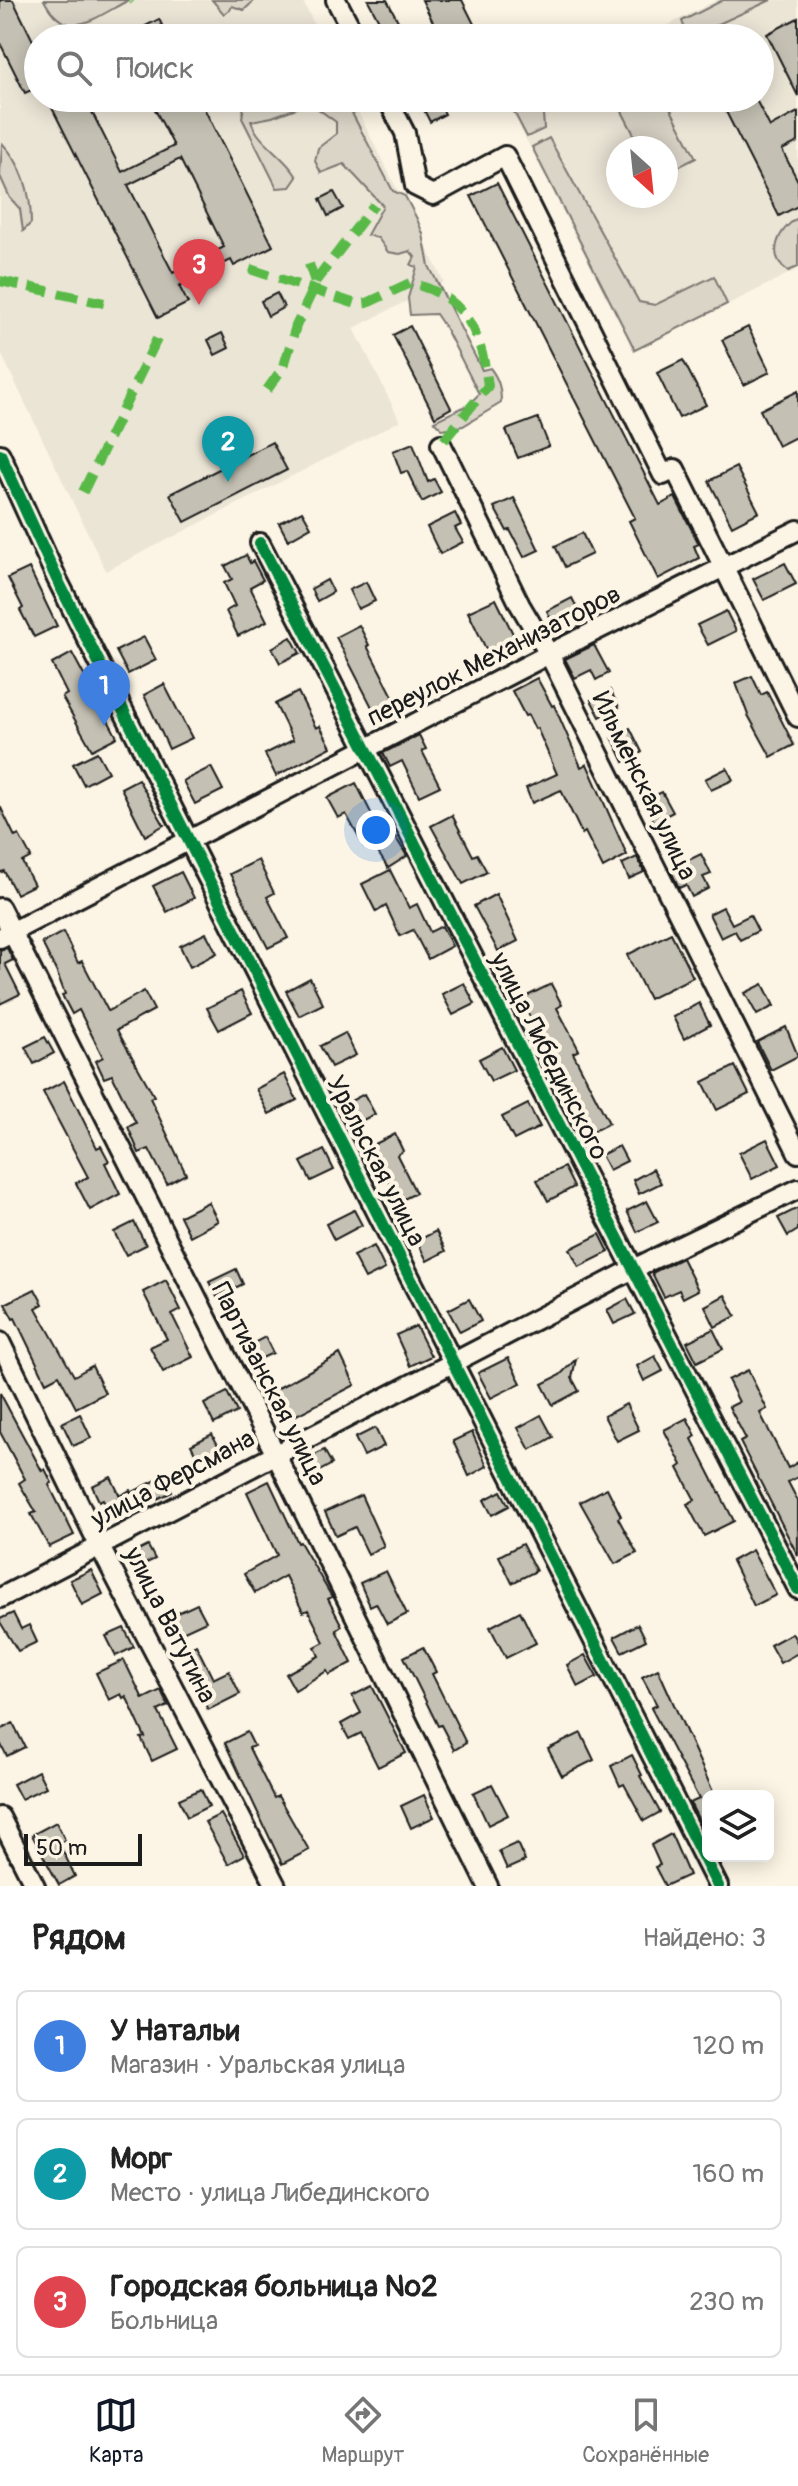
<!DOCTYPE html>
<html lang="ru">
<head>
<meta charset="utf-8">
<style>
	body { margin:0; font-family:Pangolin,sans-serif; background:#f6f6f6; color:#222 }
	.controls { position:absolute; right:24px; bottom:24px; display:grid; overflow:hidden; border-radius:12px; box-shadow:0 4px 20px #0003 }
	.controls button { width:72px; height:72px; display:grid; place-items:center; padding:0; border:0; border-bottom:2px solid #e0e0e0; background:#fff; color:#222; font:40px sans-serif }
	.compass { position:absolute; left:606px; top:136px; width:72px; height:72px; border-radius:50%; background:#fff; box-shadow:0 4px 20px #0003; rotate:153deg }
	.scale { position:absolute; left:24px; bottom:20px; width:118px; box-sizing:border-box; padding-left:8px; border:4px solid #1c1c1c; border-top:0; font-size:22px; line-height:28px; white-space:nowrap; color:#1c1c1c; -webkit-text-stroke:6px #fcf5e5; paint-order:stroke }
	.you { position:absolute; left:376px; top:830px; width:28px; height:28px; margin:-20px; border:6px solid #fff; border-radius:50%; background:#1a73e8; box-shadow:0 0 0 12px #1a73e833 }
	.badge { display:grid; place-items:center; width:52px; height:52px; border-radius:50%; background:#111827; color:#fff; font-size:26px; font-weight:700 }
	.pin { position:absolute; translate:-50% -66px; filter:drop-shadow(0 2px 4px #0008) }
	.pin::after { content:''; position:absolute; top:42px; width:28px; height:24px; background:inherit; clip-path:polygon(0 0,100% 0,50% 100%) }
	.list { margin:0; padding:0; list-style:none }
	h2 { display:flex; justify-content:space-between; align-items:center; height:104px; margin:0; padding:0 32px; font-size:34px }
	h2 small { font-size:26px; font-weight:400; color:#767676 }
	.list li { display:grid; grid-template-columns:52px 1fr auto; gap:24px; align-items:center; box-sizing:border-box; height:112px; margin:0 16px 16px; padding:0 16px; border:2px solid #e0e0e0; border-radius:12px }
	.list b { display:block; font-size:30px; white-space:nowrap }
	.list p { margin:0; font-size:26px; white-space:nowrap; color:#767676 }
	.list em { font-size:26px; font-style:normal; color:#767676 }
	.icon { flex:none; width:44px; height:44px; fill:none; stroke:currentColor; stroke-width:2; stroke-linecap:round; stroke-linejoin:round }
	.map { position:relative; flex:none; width:798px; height:1886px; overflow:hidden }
	.search { position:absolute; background:#fff; box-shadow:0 4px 20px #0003; left:24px; right:24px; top:24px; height:88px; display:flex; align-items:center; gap:20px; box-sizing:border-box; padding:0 28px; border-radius:44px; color:#767676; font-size:30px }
	.sheet { height:488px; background:#fff }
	nav { display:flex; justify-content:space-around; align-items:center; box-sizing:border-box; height:112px; border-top:2px solid #e0e0e0; background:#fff; font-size:22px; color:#767676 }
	nav a { display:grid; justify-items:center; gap:4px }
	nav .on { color:#111827 }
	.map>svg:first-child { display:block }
	.built { fill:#ebe5d6; fill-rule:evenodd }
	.green { fill:#dbd5c8; stroke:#7c7872; stroke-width:2 }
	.building { fill:#c4c0b3; stroke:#1c1c1c; stroke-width:2; fill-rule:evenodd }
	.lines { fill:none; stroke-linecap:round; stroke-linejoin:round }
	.minor-casing { stroke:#1c1c1c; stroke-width:24 }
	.minor { stroke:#fcf5e5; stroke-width:18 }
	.quiet { stroke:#58b947; stroke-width:10; stroke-dasharray:20 10; stroke-linecap:butt }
	.cycleway-casing { stroke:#fcf5e5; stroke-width:17 }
	.cycleway { stroke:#00873e; stroke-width:12 }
	.labels { text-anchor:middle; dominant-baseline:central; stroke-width:8; stroke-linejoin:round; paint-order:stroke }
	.street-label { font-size:26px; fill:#1c1c1c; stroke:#fcf5e5 }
</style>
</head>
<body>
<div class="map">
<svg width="798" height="1886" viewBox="0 0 798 1886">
	<rect width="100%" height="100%" fill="#fcf5e5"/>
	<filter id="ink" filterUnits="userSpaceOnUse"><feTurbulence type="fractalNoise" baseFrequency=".0125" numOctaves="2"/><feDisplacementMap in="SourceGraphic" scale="16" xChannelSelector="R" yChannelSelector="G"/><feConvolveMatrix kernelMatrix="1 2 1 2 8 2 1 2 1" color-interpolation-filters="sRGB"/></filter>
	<g filter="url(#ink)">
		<g class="built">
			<polygon points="0,0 302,0 321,38 38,38 38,98 351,98 444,282 354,328 400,421 106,571 0,351"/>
			<path d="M717,0H798V269L634,352L509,106L525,98H760V38H643ZM618,148H666V196H618Z"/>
		</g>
		<g class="green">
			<path d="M44,0H129C95,17 67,45 44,0Z"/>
			<polygon points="212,0 255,0 244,10 232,6 230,10 224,14"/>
			<polygon points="723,0 771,0 688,38 682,21"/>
			<path d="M255,98H344L393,191L405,196L417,219L423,234L429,266L482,370L490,368C499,379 501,389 501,403L463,426L442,429L434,421L468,405L479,394L446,329L436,314L410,315L408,298L417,267L411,265L415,257L410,251L400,254L388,252L378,238L367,235L383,206L344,164L321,173L315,161L318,148L336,134V122L310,103L272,117L251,121C258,143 285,156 297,177L290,187L277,188L242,118L244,105Z"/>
			<polygon points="531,98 565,98 543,113 544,129 527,137 512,108"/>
			<polygon points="615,98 665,98 696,158 666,173 666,148 641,148"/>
			<polygon points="549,138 639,302 655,305 714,276 727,304 635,350 532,147"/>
			<path d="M2,143C23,165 31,193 31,223L23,231L20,209L10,198L0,176Z"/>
			<path d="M798,218V267L788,271C766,256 778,229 798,218Z"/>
		</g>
		<g class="building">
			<polygon points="0,0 13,0 38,51 38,87 25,93 0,43"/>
			<polygon points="368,0 387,0 407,38 388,38"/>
			<polygon points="422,0 462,0 481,38 441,38"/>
			<polygon points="798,18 798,96 767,34"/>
			<polygon points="159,19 168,38 122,38"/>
			<path d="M47,98H85L122,172L174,146L149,98H199L273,246L234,266L231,260L179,286L188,303L158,318ZM180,159L224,247L173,273L128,185Z"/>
			<polygon points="418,98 437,98 445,114 430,122"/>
			<polygon points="719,98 755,98 770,127 798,112 798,142 782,150 798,181 798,206 779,216"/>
			<polygon points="497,183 660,505 675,497 699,544 694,546 699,558 658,579 629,521 635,518 471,196"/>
			<polygon points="334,192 343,208 328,216 320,199"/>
			<polygon points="277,293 284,307 268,316 261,301"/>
			<polygon points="410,326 451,408 435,417 393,335"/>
			<polygon points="748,327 770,372 744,385 722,340"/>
			<polygon points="222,333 229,348 215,355 208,340"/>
			<polygon points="683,360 706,405 679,418 657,373"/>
			<polygon points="798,391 798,436 778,446 760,410"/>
			<polygon points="538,418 549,446 518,458 506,430"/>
			<polygon points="272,442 287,470 185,522 170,494"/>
			<polygon points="413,443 428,482 434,479 441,492 422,502 407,471 401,473 393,451"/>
			<polygon points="736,467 759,512 732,526 709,481"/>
			<polygon points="514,498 539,550 524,557 510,530 507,531 494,507"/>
			<polygon points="302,511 311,527 288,540 279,523"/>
			<polygon points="455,513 461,525 455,528 463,542 440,554 427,527"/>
			<polygon points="582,533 592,554 565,567 555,546"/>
			<polygon points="246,555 250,563 253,561 263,580 250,587 267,621 238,636 226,611 235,606 224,583 232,579 225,566"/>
			<polygon points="785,563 796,584 764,600 753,579"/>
			<polygon points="29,568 57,626 34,637 20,610 23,608 8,578"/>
			<polygon points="327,580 333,592 317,601 311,589"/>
			<polygon points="366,582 375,601 358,609 349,590"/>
			<polygon points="572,598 580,614 555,627 547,611"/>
			<polygon points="496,599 515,638 487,651 468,612"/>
			<polygon points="726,611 736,631 708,645 697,625"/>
			<polygon points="359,625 369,645 367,646 396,702 375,713 336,637"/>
			<polygon points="144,637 156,660 128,674 116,651"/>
			<polygon points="291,637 300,653 280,663 272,648"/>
			<polygon points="594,645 609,673 596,680 591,670 575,678 565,659"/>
			<polygon points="72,653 117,737 92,750 62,697 67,694 52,664"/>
			<polygon points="752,676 761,695 767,692 794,745 771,757 748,715 736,683"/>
			<polygon points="537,678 552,706 554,705 581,767 587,764 627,855 603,868 585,832 582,834 561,790 532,803 526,788 557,774 537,728 535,729 528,715 525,716 512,691"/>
			<polygon points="164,684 192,738 169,749 144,695"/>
			<polygon points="610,690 619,707 600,717 591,700"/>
			<polygon points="298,692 316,728 320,726 331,747 276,776 265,754 293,740 275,704"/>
			<polygon points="630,728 642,752 624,762 612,737"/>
			<polygon points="419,735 426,749 422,751 440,786 419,796 402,761 390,767 383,753"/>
			<polygon points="97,752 108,772 84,785 73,764"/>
			<polygon points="211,767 223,790 195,804 183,781"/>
			<polygon points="727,768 733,780 711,790 705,779"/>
			<polygon points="138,779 164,825 145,836 121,788"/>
			<polygon points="356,783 374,819 382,815 407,856 388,868 372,843 364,847 346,814 338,818 327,798"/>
			<polygon points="662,792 673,812 654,822 643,801"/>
			<polygon points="0,806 15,837 19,835 31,857 22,862 34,885 16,894 4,871 0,873"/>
			<polygon points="452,815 473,856 477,854 487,872 463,884 431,826"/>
			<polygon points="701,854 711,874 703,877 709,888 692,897 686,885 679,888 670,869"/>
			<polygon points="637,857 644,872 629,879 622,864"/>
			<polygon points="258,860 274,893 267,897 288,938 268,948 230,874"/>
			<polygon points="390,870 409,908 417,904 430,932 442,926 452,946 428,959 413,930 400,936 386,906 376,912 362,884"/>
			<polygon points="181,872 194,898 167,912 153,886"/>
			<polygon points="496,894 518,941 498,951 474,906"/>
			<polygon points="723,907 732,924 750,915 758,931 740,940 735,931 721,938 709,914"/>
			<polygon points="63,932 78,963 82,961 108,1011 144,991 154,1010 117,1030 154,1096 150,1098 186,1174 167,1184 149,1149 139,1153 128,1127 136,1123 112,1075 104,1078 96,1061 103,1057 79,1010 72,1014 62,995 65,994 57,973 42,943"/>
			<polygon points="206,933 217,953 190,967 180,946"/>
			<polygon points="671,933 693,977 649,999 627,955"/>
			<polygon points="7,948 13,960 5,964 20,994 0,1004 0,950"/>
			<polygon points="310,978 323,1004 299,1016 286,991"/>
			<polygon points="464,983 475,1004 453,1015 442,994"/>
			<polygon points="551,984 562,1005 557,1008 579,1050 573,1053 609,1123 590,1133 553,1063 548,1065 532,1034 537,1031 521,999"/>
			<polygon points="763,984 774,1006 757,1015 745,993"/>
			<polygon points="241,991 252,1013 219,1030 207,1008"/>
			<polygon points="699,1003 710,1025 684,1039 673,1017"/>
			<polygon points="786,1027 798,1056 771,1070 757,1042"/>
			<polygon points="345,1033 356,1055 331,1067 320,1046"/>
			<polygon points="45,1037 54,1053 34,1064 25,1047"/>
			<polygon points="502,1047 514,1070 491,1081 479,1059"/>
			<polygon points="735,1066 749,1094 717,1110 703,1082"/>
			<polygon points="284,1074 297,1100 269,1114 256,1089"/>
			<polygon points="64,1081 97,1148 101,1146 109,1161 105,1163 120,1194 90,1210 76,1183 88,1177 43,1092"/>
			<polygon points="364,1094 375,1114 355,1124 345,1104"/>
			<polygon points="528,1104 540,1127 514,1140 502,1117"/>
			<polygon points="395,1134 403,1151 397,1155 416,1193 400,1201 369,1147"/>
			<polygon points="767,1139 780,1165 752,1179 739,1153"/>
			<polygon points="619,1146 627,1161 609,1170 601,1155"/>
			<polygon points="324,1150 334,1170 311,1181 301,1162"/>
			<polygon points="564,1167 574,1187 548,1201 537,1180"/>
			<polygon points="653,1169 661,1183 639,1194 633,1180"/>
			<polygon points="647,1201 658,1222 637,1232 627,1211"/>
			<polygon points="208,1202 218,1221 190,1236 180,1216"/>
			<polygon points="798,1208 798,1230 788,1236 778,1218"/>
			<polygon points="354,1210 362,1225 334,1240 326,1224"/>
			<polygon points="134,1222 146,1245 126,1255 114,1232"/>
			<polygon points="436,1231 446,1251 427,1261 417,1241"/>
			<polygon points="600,1234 609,1252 579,1267 570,1249"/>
			<polygon points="374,1246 385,1269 365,1279 353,1256"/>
			<polygon points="682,1258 698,1290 683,1298 679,1290 664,1297 652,1273"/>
			<polygon points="236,1269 243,1284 217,1297 209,1282"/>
			<polygon points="166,1280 181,1310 172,1315 193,1357 163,1372 150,1347 167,1339 143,1292"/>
			<polygon points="35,1289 43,1304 36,1308 74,1376 92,1366 105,1393 76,1408 59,1375 46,1382 15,1318 13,1319 5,1304"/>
			<polygon points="725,1295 736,1316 715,1327 705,1306"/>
			<polygon points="469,1299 481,1321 460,1332 448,1310"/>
			<polygon points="627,1299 635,1314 614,1324 607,1310"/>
			<polygon points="416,1326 431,1356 410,1366 396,1335"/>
			<polygon points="713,1329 723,1349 697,1362 687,1342"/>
			<polygon points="265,1337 273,1353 253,1362 246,1347"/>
			<polygon points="340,1354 355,1385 285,1421 271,1392"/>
			<polygon points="655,1356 663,1371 644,1381 637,1366"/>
			<polygon points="508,1358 521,1383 491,1398 478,1373"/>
			<polygon points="576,1359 572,1378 579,1391 553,1405 542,1384 560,1375"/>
			<polygon points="748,1370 767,1409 760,1413 788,1468 798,1462 798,1477 788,1482 798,1501 798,1556 740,1442 746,1439 729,1407 739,1402 728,1380"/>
			<polygon points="227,1392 237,1412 214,1424 204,1404"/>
			<polygon points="0,1393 42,1471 45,1469 52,1483 49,1485 74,1535 49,1547 31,1514 36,1512 19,1483 25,1479 0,1432"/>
			<polygon points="626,1404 639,1430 617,1441 604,1416"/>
			<polygon points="80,1414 91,1438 73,1446 62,1423"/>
			<polygon points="541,1415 553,1437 530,1450 518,1428"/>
			<polygon points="687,1418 696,1436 692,1439 734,1521 704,1536 687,1504 695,1500 678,1468 682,1465 664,1430"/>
			<polygon points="375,1428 384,1446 364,1456 355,1438"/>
			<polygon points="472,1432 487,1466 469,1476 453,1441"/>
			<polygon points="212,1434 224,1456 202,1467 191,1445"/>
			<polygon points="324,1450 332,1464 314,1474 306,1460"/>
			<polygon points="164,1476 172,1492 151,1502 149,1499 112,1518 103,1499 99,1501 92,1486 111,1477 120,1496 130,1490 131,1493"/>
			<polygon points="269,1481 298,1543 300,1542 332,1597 328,1599 342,1626 336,1630 352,1663 329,1675 327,1671 295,1690 286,1674 319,1656 315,1647 324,1642 308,1610 303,1612 285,1576 255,1593 244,1574 277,1555 247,1492"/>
			<polygon points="607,1488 621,1516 618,1518 637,1553 615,1564 580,1502"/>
			<polygon points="501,1491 509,1506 492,1515 484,1500"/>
			<polygon points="361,1495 384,1546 368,1554 355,1527 336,1536 325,1512"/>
			<polygon points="522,1544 536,1571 512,1583 499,1556"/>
			<polygon points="148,1546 155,1559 132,1570 126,1557"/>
			<polygon points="752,1550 776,1595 754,1606 732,1561"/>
			<polygon points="91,1570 103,1594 82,1605 70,1580"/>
			<polygon points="386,1571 407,1614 387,1624 376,1603 370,1606 360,1583"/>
			<polygon points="197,1604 206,1621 178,1634 169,1617"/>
			<polygon points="520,1611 536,1643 506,1658 490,1627"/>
			<polygon points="13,1613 21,1629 29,1625 37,1642 18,1651 0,1622 0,1619"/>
			<polygon points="638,1624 646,1640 622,1652 614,1637"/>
			<polygon points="124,1628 134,1647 116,1656 106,1636"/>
			<polygon points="792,1633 798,1644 798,1653 780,1663 770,1645"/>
			<polygon points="196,1645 213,1679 229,1671 240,1694 208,1710 180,1653"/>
			<polygon points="423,1647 436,1672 432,1674 466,1743 454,1750 441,1725 438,1726 404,1657"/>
			<polygon points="585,1655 597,1677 578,1687 567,1665"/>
			<polygon points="124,1660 143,1699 161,1690 168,1706 158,1711 177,1749 152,1761 141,1738 145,1737 126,1696 123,1698 121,1694 109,1700 96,1673"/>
			<polygon points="658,1669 715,1796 708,1796 708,1838 690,1803 699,1799 651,1708 657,1705 642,1677"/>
			<polygon points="372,1686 406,1753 378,1767 361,1733 349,1739 341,1724 361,1713 352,1696"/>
			<polygon points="13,1723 25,1747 7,1756 0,1743 0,1730"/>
			<polygon points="247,1732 254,1746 249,1748 274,1798 278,1796 309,1850 282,1864 225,1743"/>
			<polygon points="581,1733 594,1760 562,1776 548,1749"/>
			<polygon points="632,1755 642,1775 640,1776 660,1812 644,1821 624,1784 620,1786 611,1766"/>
			<polygon points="38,1771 46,1787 21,1799 13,1784"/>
			<polygon points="492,1784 508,1815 488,1825 473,1793"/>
			<polygon points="201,1789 209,1806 187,1817 179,1799"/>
			<polygon points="424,1795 434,1817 411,1828 401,1806"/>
			<polygon points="221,1814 244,1855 228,1864 205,1822"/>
			<polygon points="56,1822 65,1840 59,1843 75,1876 59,1885 32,1835"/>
			<polygon points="671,1834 689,1875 665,1886 655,1867 660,1865 651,1845"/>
			<polygon points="517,1843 525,1861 507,1869 499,1851"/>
		</g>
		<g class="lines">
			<defs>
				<g id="minor">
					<polyline points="336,0 356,38"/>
					<polyline points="387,98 405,133 415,186 433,195 505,156 663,475 675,469 798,717"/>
					<polyline points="441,444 520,605 549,654 798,1153"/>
					<polyline points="0,454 57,579 189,841 718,1886"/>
					<polyline points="260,543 798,1589"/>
					<polyline points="0,908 276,1455 488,1886"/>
					<polyline points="0,938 549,654 798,530"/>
					<polyline points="0,1342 100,1547 276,1886"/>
					<polyline points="0,1598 635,1268 798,1189"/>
					<polyline points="0,1817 35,1886"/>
				</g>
			</defs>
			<use href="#minor" class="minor-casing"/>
			<use href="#minor" class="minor"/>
			<g class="quiet">
				<polyline points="133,0 134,1"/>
				<path d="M250,269L356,304L367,303L410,283C466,296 481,332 488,386L441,444"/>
				<polyline points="0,281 104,303"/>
				<polyline points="315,282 374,205"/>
				<polyline points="267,390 284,366 296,326 313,290 315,282 309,264"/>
				<polyline points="83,492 157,339"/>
			</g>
			<defs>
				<g id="cycleway">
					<polyline points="0,454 57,579 189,841 718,1886"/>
					<polyline points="260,543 798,1589"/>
				</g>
			</defs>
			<use href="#cycleway" class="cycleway-casing"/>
			<use href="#cycleway" class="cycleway"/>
		</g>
	</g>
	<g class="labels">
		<g class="street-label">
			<text transform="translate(494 656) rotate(-27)">переулок Механизаторов</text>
			<text transform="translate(644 786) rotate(64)">Ильменская улица</text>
			<text transform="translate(549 1056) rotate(63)">улица Либединского</text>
			<text transform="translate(376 1161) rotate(63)">Уральская улица</text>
			<text transform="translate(269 1384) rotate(63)">Партизанская улица</text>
			<text transform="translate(173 1479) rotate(-28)">улица Ферсмана</text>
			<text transform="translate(170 1625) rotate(63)">улица Ватутина</text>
		</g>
	</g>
</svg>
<div class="controls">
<button><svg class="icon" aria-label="layers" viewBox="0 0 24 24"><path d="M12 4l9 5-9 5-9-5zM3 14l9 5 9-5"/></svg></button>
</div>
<svg class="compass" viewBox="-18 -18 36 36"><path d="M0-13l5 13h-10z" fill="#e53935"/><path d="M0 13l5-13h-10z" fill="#767676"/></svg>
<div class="scale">50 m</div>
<div class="you"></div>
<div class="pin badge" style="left:104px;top:726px;background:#3f7fe0">1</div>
<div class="pin badge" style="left:228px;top:482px;background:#0f9aa8">2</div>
<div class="pin badge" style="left:199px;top:305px;background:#e0444e">3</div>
<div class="search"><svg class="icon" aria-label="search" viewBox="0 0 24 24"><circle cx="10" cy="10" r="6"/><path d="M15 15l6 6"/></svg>Поиск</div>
</div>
<section class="sheet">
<h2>Рядом<small>Найдено: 3</small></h2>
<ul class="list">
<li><span class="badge" style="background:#3f7fe0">1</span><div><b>У Натальи</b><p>Магазин · Уральская улица</p></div><em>120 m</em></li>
<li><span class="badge" style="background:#0f9aa8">2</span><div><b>Морг</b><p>Место · улица Либединского</p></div><em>160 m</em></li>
<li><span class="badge" style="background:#e0444e">3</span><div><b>Городская больница №2</b><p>Больница</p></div><em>230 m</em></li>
</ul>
</section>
<nav>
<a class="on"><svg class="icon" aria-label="map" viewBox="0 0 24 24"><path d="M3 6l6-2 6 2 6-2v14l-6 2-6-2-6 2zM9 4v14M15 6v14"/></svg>Карта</a>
<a><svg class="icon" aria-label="directions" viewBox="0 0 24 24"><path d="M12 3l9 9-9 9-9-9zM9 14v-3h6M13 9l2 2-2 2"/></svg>Маршрут</a>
<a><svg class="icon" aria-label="saved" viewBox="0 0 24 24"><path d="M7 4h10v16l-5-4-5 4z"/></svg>Сохранённые</a>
</nav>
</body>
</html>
